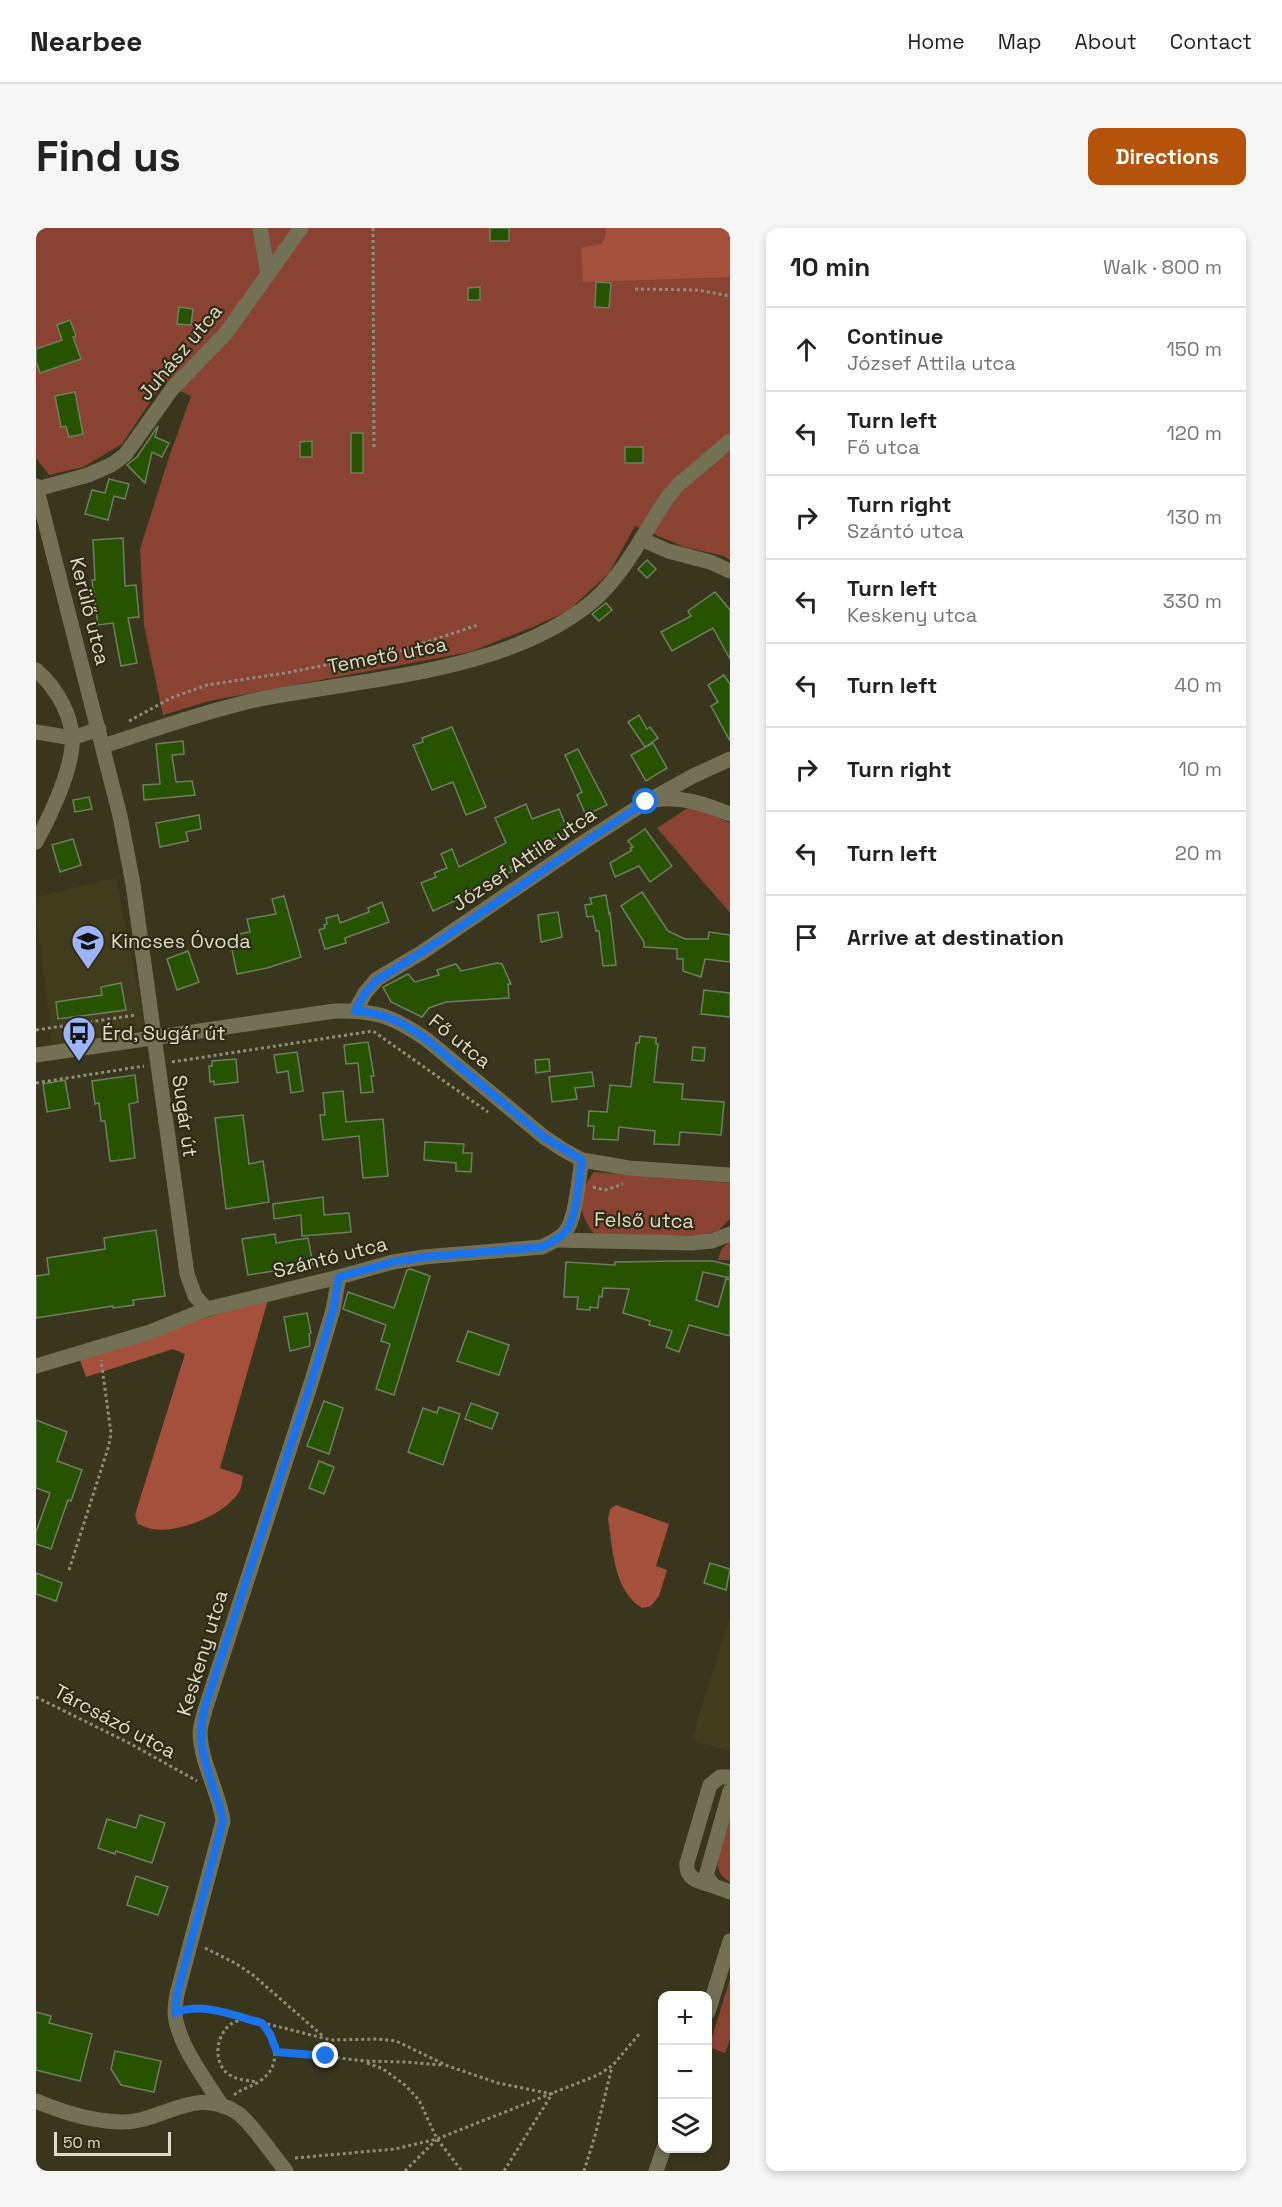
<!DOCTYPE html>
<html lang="en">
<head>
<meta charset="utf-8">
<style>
	body { margin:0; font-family:"Space Grotesk",sans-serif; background:#f6f6f6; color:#222 }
	.controls { position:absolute; right:18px; bottom:18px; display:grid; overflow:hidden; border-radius:12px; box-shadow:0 3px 9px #0003 }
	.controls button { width:54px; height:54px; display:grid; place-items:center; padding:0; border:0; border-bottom:2px solid #e0e0e0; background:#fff; color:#222; font:30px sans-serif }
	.scale { position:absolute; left:18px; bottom:15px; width:117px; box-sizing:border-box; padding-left:6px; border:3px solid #dedccd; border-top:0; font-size:16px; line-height:21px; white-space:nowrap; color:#dedccd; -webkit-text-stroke:4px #2f2b13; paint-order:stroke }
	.stop { position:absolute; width:18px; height:18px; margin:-14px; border:4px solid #1a73e8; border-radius:50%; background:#fff }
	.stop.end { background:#1a73e8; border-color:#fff; box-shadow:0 2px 6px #0008 }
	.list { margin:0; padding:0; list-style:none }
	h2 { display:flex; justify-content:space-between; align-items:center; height:78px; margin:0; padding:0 24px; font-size:26px }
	h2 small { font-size:20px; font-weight:400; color:#767676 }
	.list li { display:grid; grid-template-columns:39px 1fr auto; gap:18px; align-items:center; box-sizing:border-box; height:84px; padding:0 24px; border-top:2px solid #e0e0e0 }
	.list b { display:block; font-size:22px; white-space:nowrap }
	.list p { margin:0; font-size:20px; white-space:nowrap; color:#767676 }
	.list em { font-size:20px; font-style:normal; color:#767676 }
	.icon { flex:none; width:33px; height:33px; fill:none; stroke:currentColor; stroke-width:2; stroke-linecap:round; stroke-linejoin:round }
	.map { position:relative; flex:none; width:694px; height:1943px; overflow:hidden; border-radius:12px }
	header { display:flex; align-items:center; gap:36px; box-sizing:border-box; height:84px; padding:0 30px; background:#fff; border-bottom:2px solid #e0e0e0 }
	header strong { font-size:28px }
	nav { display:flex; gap:33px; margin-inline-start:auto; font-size:21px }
	.intro { display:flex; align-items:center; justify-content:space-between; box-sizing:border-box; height:144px; padding:0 36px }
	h1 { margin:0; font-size:42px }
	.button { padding:15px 27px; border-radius:12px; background:#b45309; color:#fff; font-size:21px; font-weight:700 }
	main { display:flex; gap:36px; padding:0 36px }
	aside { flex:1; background:#fff; border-radius:12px; box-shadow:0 3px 9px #0003 }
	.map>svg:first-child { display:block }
	.built { fill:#413c1c }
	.green { fill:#8a4333 }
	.forest { fill:#a5503d }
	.building { fill:#275300; stroke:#6e7e66; stroke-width:1.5 }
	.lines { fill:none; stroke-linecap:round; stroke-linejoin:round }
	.path { stroke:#8f8d79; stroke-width:3; stroke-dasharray:3 3; stroke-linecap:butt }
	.minor { stroke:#737055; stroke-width:15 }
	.route { stroke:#1a73e8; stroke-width:8 }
	.labels { text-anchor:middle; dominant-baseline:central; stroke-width:4.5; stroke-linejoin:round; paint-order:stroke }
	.street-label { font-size:20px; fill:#dedccd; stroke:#2f2b13 }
	.poi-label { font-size:20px; fill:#dedccd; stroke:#2f2b13; text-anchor:start }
</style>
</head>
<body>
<header>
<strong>Nearbee</strong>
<nav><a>Home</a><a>Map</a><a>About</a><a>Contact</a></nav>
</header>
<div class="intro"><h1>Find us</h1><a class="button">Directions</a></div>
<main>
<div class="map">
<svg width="694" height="1943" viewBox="0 0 694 1943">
	<rect width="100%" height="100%" fill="#39361d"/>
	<g class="built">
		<polygon points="80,650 109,800 17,820 0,684 0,669"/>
		<polygon points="694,1389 694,1523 655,1512"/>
	</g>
	<g class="green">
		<polygon points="0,0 694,0 694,332 688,328 648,319 599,298 573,345 532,383 499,398 434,424 173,473 127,487 108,397 104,321 133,229 155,168 127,155 86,216 47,239 13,247 0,230"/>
		<polygon points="655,578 694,595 694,685 621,600"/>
		<path d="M558,944L694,955V991L683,1002L669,1007H562C556,1005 555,1002 552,997C541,979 545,960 558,944Z"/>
		<polygon points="694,1012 694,1032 682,1032 685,1022"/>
		<path d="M694,1589V1654C669,1641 688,1610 694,1589Z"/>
		<polygon points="694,1751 694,1811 689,1825 673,1819"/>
	</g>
	<g class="forest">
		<polygon points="570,0 694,0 694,49 547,54 545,20 565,16 569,9"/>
		<path d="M232,1072L184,1240L207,1248C206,1252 206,1258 204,1262C192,1286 141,1306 116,1301C111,1300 107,1298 102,1296L99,1287L149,1126L137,1121L50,1149L44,1132L175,1088Z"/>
		<path d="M580,1277L633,1296L620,1338L631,1342L623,1368L615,1378L606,1380C577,1362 577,1321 572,1290L574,1281Z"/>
	</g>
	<g class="building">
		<rect x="454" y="0" width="19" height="13"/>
		<polygon points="560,54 575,55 573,80 559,79"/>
		<polygon points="444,59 444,72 432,72 432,60"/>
		<polygon points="143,79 157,81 155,97 141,96"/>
		<polygon points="34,92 40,108 37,109 45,131 4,145 0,133 0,121 26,112 21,97"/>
		<polygon points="39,164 47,206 33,209 30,198 25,199 19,168"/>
		<polygon points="122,198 119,209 133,215 126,229 116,224 109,255 91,237 101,229"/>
		<rect x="315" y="205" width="12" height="40"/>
		<polygon points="276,213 276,229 264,229 264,214"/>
		<rect x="589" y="219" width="18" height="16"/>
		<polygon points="73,251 93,256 89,271 78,268 72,292 49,286 56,262 69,265"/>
		<polygon points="87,310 89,358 100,357 103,389 92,390 101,435 85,438 77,395 62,397 56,352 59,352 57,312"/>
		<polygon points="611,332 620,341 611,350 602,341"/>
		<polygon points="679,364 694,382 694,431 677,400 636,423 625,404 655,388 652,383"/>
		<polygon points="570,375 576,382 563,393 556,386"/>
		<polygon points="688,447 694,456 694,513 675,478 682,474 672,457"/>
		<polygon points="603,487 611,501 614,499 622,510 609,519 592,494"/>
		<polygon points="416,499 450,579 430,587 417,554 396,562 377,517 387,514 386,510"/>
		<polygon points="147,513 148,526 136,527 140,554 156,553 159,567 108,572 107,557 124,556 120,516"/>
		<polygon points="617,515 631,540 610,553 595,527"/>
		<polygon points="542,521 571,577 550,587 541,567 546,564 529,527"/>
		<polygon points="53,569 56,581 39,584 37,572"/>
		<polygon points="490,576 496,591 523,581 533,605 500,618 503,626 474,639 477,643 467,648 468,650 397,683 385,655 400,649 398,645 411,640 405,626 416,621 423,639 470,615 459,590"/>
		<polygon points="163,587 165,601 150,604 152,613 124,619 120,595"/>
		<polygon points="609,601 636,638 614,654 603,638 579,649 574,635 596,622 594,620 597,619 592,613"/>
		<polygon points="37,611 45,637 24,644 16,617"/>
		<polygon points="606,664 632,703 649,711 672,711 673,704 694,707 694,734 669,731 665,749 647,743 647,731 641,731 641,721 608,719 608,714 585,678"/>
		<polygon points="570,667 573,686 574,685 580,737 567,738 563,703 560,703 557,688 551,689 549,677 556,676 554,670"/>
		<polygon points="248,668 265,729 231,740 201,746 194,712 203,710 202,706 214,704 211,691 240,686 236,671"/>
		<polygon points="346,674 353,694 309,710 310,715 289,721 283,702 289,700 288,697 291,696 290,690 302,687 304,695 333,684 332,680"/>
		<polygon points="522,684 526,709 505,714 502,687"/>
		<polygon points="152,723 163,754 141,762 131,731"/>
		<polygon points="461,735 466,736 475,756 472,756 473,770 410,774 393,780 386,789 355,774 347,759 372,746 379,754 403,747 401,742 420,736 425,743"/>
		<polygon points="85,755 90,782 22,791 20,774 66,767 65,759"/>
		<polygon points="668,762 694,765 694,789 665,786"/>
		<polygon points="604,808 620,810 620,816 622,816 618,854 647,856 646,871 688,874 685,907 644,904 643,917 618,916 619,903 583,899 582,912 557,911 558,898 552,898 553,883 571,884 574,857 595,859 600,815 603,815"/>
		<polygon points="332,814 338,848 335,848 337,864 325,865 322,835 310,836 308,817"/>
		<polygon points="657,819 669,820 668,833 656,832"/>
		<polygon points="261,824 267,863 255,865 252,843 241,845 238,827"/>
		<polygon points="200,831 202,854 178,857 178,853 174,854 173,838 176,838 176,833"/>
		<polygon points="513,831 514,843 500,845 499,832"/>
		<polygon points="556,844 558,858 539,860 541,871 516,874 513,849"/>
		<polygon points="99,847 102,874 93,876 99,930 77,933 74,933 69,893 65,893 63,875 59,876 56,853"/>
		<polygon points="29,852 34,880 11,884 7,856"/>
		<polygon points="307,863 310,894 347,891 352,948 327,950 323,908 287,912 284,887 289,887 287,865"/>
		<polygon points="207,887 213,936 227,933 233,974 190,981 179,890"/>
		<polygon points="389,914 428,916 427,925 436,925 435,944 420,943 420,935 388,932"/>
		<polygon points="287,969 288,987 313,985 315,1004 266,1008 265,987 238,991 237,976"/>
		<polygon points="120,1002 129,1068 97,1072 98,1077 77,1080 77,1078 0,1090 0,1048 13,1046 11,1030 69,1021 68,1010"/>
		<polygon points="239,1006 240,1015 272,1010 277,1037 212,1047 206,1011"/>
		<polygon points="644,1033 677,1033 694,1037 694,1050 667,1044 660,1072 682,1079 690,1051 694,1052 694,1108 653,1097 643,1124 630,1119 636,1103 613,1097 614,1093 587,1085 593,1061 567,1060 566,1069 563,1068 562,1080 554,1079 554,1082 541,1081 542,1069 528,1069 530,1034 579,1037 579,1034"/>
		<polygon points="374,1041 394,1048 358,1167 340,1161 354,1116 345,1113 350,1097 307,1081 312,1064 358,1080 371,1042"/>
		<polygon points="271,1085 275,1105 273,1106 274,1118 254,1123 248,1089"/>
		<polygon points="432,1103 473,1117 463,1147 421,1133"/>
		<polygon points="288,1173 307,1180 293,1226 271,1218"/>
		<polygon points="435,1175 462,1185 456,1201 429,1191"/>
		<polygon points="403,1179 424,1186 407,1237 372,1224 387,1180 401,1185"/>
		<polygon points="0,1192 31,1204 21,1233 46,1242 35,1273 32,1272 15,1321 0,1316 0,1304 14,1265 0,1260"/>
		<polygon points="283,1233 298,1239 288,1266 273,1260"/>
		<polygon points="674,1335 694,1341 690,1362 668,1355"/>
		<polygon points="0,1345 26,1355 20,1373 0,1366"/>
		<polygon points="104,1587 129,1595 116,1635 80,1623 79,1626 62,1620 71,1591 100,1600"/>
		<polygon points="100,1648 132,1659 122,1687 91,1677"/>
		<polygon points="0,1784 15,1788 13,1795 56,1806 44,1853 0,1842"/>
		<polygon points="79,1823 125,1833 118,1864 85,1857 75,1841"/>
	</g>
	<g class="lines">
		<g class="path">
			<polyline points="337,0 338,220"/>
			<polyline points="599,61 662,62 694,68"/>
			<polyline points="93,493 135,470 171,457 249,445 363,423 442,397"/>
			<polyline points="0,802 100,787"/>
			<polyline points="136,834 337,803 452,884"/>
			<polyline points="0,855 108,838"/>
			<polyline points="557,959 569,962 587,956"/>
			<polyline points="33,1342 73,1217 75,1205 65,1132"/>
			<polyline points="0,1469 95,1516 161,1553"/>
			<polyline points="169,1720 199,1735 217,1747 288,1809"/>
			<polyline points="155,1780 192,1786 295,1812 342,1811 360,1813 412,1838 462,1855 516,1866 468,1943"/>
			<path d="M208,1791C204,1792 198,1794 195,1796C181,1806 177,1830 189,1843C197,1852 210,1852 221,1854"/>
			<polyline points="241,1823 329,1833 368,1834 407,1837"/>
			<polyline points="331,1835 347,1841 369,1857 383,1872 401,1911 426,1943"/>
			<path d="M198,1867C206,1860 216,1859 224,1853C246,1838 240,1815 227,1796"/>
			<polyline points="259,1930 359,1921 401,1911 562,1847 577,1837 604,1805"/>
			<polyline points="369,1943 400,1912"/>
			<polyline points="548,1943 559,1908 576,1839"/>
		</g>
		<g class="minor">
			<polyline points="224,0 232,46"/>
			<polyline points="0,258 84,588 97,656 151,1046 159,1068 171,1081"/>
			<polyline points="1,261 52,247 75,237 89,227 136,161 190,105 265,0"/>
			<polyline points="605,311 632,323 674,334 694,343"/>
			<path d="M0,442C21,460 39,491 36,519C33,548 14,589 0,614"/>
			<polyline points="0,504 36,510 63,501"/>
			<path d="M67,518C119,501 171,483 224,471C330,450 471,445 557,373C587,348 609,303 631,270L642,257L694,213"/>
			<path d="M619,572C645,567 670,577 694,586"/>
			<polyline points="319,783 329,765 341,751 385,725 548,614 610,574 657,548 694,531"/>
			<path d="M0,827L299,783C340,782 356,788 390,811L508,909L526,921L546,932L593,940L694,947"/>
			<polyline points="521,1012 655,1015 676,1013 694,1006"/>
			<path d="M0,1138L114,1104L171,1081L303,1049L357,1034L388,1029L506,1019C514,1015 524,1011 530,1003C541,987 542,951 546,932"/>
			<polyline points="694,1563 670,1648 678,1658 694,1664"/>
			<path d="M678,1658C665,1654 649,1652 651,1635L674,1557L684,1549H694"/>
			<polyline points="672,1784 694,1713"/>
			<path d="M0,1873C26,1884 55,1893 84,1894C125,1896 160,1855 203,1886C218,1898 237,1928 250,1943"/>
			<path d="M186,1878C170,1852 141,1816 139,1785C139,1779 140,1772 141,1766L187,1593C183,1563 165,1536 164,1505C164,1498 167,1490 169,1482L276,1152L297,1082L303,1049"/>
			<polyline points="620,1943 628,1920"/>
		</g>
	</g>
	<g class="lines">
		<path class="route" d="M290,1828L241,1824L234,1806L226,1795C199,1788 165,1773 139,1785L141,1766L187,1593C185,1579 180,1569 176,1556C167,1529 162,1510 168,1482L276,1152L297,1082L303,1049L357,1034L388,1029L506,1019C514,1015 524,1011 530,1003C541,988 543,951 546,932L508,909L390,811C366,794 349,785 319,783L329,765L341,752C433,697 519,632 610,574"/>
	</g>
	<defs>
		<symbol id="school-pin" viewBox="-11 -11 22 30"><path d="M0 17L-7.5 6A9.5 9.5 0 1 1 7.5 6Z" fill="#9db4fd" stroke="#2f2b13"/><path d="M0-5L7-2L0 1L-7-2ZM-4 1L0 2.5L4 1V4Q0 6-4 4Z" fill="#111"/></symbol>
		<symbol id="bus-pin" viewBox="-11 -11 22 30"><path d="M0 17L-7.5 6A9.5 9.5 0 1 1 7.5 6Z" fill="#9db4fd" stroke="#2f2b13"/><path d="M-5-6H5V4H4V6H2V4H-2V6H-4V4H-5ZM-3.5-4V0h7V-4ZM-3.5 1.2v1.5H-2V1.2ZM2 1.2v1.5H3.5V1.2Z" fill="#111"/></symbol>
	</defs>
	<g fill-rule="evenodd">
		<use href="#school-pin" x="33" y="694" width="38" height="52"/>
		<use href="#bus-pin" x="24" y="786" width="38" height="52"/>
	</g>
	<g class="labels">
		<g class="street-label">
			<text transform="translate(144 124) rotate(-50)">Juhász utca</text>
			<text transform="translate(54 383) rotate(76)">Kerülő utca</text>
			<text transform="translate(351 427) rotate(-11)">Temető utca</text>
			<text transform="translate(488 631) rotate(-34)">József Attila utca</text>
			<text transform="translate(424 813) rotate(39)">Fő utca</text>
			<text transform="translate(149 888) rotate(82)">Sugár út</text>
			<text transform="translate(608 992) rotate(1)">Felső utca</text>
			<text transform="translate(294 1029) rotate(-14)">Szántó utca</text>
			<text transform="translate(166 1425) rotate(-73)">Keskeny utca</text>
			<text transform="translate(79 1493) rotate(28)">Tárcsázó utca</text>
		</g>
		<g class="poi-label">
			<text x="75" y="713">Kincses Óvoda</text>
			<text x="66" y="805">Érd, Sugár út</text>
		</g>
	</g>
</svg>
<div class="controls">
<button>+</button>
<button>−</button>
<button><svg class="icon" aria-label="layers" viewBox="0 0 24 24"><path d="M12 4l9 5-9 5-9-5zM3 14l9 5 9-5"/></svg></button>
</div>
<div class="scale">50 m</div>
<div class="stop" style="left:610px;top:574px"></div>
<div class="stop end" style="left:290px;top:1828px"></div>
</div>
<aside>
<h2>10 min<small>Walk · 800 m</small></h2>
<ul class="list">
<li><svg class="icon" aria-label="ahead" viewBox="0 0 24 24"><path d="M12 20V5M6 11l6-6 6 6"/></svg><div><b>Continue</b><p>József Attila utca</p></div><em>150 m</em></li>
<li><svg class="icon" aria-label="left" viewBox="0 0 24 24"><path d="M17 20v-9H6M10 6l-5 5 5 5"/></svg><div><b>Turn left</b><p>Fő utca</p></div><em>120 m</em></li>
<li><svg class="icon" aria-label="right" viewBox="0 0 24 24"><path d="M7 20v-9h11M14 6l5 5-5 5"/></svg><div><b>Turn right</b><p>Szántó utca</p></div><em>130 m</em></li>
<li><svg class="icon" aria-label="left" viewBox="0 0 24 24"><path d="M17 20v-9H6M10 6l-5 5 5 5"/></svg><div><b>Turn left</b><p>Keskeny utca</p></div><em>330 m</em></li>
<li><svg class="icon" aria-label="left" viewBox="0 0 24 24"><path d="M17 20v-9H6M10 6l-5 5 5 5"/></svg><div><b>Turn left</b></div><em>40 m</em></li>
<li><svg class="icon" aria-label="right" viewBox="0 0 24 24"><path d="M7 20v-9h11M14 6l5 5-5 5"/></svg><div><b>Turn right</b></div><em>10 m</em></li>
<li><svg class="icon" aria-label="left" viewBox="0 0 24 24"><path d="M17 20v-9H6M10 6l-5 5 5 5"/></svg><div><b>Turn left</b></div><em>20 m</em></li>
<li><svg class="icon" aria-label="arrive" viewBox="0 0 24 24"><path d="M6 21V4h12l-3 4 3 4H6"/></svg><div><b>Arrive at destination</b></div></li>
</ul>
</aside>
</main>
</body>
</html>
